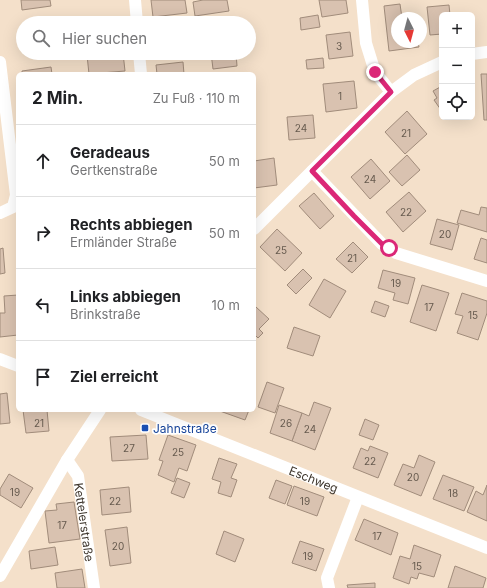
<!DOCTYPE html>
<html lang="de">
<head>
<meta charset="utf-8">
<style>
	body { margin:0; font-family:Inter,sans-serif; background:#f6f6f6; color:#202124 }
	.controls { position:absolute; right:12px; top:12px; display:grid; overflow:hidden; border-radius:6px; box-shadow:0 4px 16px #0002 }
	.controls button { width:36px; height:36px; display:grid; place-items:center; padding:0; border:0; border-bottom:1px solid #e0e0e0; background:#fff; color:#202124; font:20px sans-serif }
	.compass { position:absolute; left:391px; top:12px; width:36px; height:36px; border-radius:50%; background:#fff; box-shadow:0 4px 16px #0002; rotate:174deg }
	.stop { position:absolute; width:12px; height:12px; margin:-9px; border:3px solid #db2777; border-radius:50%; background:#fff }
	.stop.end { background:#db2777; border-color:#fff; box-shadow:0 1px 4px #0008 }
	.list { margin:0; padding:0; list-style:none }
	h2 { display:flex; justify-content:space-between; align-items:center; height:52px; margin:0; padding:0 16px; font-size:17px }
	h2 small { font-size:13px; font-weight:400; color:#757577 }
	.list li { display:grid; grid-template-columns:26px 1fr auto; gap:12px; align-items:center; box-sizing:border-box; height:72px; padding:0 16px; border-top:1px solid #e0e0e0 }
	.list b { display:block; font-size:15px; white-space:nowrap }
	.list p { margin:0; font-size:13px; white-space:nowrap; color:#757577 }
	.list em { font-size:13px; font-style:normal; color:#757577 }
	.icon { flex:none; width:22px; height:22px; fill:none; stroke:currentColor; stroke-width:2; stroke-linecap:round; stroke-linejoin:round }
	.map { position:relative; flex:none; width:487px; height:588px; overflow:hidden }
	.search { position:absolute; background:#fff; box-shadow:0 4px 16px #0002; left:16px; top:16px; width:240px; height:44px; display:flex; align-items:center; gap:10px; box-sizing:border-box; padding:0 14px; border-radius:22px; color:#757577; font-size:15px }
	.panel { position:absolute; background:#fff; box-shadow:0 4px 16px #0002; left:16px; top:72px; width:240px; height:340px; border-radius:6px }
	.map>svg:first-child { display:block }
	.building { fill:#d9c2b0; stroke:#a18c7b }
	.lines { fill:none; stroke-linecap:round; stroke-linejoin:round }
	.minor { stroke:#fff; stroke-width:12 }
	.route { stroke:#db2777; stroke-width:5 }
	.transit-dot { fill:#1a4fb4; stroke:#fff; stroke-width:1.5 }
	.labels { text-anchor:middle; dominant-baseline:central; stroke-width:3.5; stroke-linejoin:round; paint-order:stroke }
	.number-label { font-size:10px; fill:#665a4e }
	.transit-label { font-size:12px; fill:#164399; stroke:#fff; text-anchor:start }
	.street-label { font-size:12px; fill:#3f372e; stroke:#fff }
</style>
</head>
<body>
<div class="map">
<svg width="487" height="588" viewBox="0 0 487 588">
	<rect width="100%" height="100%" fill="#f4e0ca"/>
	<g class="building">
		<polygon points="21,0 50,0 51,6 22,10"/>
		<polygon points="151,0 185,0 187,13 153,17"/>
		<polygon points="203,0 227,0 229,11 195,16 193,2"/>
		<polygon points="319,0 346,0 348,13 322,17"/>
		<polygon points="400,4 402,18 397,18 397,42 418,42 419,47 389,51 384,6"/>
		<polygon points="449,5 450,15 442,15 442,34 430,35 427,7"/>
		<polygon points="318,15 320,27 301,30 300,18"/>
		<polygon points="209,19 209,23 186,23"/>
		<polygon points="350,32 353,56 329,59 326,35"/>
		<polygon points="106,53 123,53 125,71 89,74 87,55"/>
		<polygon points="211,53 236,53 237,66 213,69"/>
		<polygon points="323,58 324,68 307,69 306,60"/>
		<polygon points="183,62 184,74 157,74 156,65"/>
		<polygon points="51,67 52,74 22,74 22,71"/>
		<polygon points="481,74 487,74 487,120 484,120"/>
		<polygon points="354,81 357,108 326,112 323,84"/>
		<polygon points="442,86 442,109 441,110 434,100 437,98 433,91"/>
		<polygon points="407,111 427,134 405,154 385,132"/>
		<polygon points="313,115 315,138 289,140 287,117"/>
		<polygon points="407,155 420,170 402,186 389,172"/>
		<polygon points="274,158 277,185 254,188 254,161"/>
		<polygon points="371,159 390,181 370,199 351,177"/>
		<polygon points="409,192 426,211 403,232 386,212"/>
		<polygon points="314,193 334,216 320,229 299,206"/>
		<polygon points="481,207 487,208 487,232 457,223 461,210 479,215"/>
		<polygon points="437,219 459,225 452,250 430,244"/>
		<polygon points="277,229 302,253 285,271 260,247"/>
		<polygon points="481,238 487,240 487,263 474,259"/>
		<polygon points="353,242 368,257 352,273 336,259"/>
		<polygon points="3,248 5,273 0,274 0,249"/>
		<polygon points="303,269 312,278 296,294 287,285"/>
		<polygon points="383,270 415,278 408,304 393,300 395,293 378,288"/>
		<polygon points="324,279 346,291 330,318 309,305"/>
		<polygon points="422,285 449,293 436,331 410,322"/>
		<polygon points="462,293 487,301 487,313 478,340 457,333 463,316 455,314"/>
		<polygon points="18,295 18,335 0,337 0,313 5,313 4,296"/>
		<polygon points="375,301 389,306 385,317 371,312"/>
		<polygon points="256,307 269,319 259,329 263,333 258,338 254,334 254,309"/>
		<polygon points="294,327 320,336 313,356 287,348"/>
		<polygon points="267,382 284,388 275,413 258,407"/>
		<polygon points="7,393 10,423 0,424 0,394"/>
		<polygon points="314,402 331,408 315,450 292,441 302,413 309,416"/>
		<polygon points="279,405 302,413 292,441 270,433"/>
		<polygon points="23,410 47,410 49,431 26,433"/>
		<polygon points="217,410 249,410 245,420"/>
		<polygon points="365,419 379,425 373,440 359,435"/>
		<polygon points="146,435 148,459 112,461 110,437"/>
		<polygon points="168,435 196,445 187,471 179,468 174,482 158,475 163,461 159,460"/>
		<polygon points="370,446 388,453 378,478 353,468 361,448 368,451"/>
		<polygon points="419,455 435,462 421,496 394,485 403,464 414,468"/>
		<polygon points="219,458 237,464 231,478 237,480 231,497 218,493 221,482 212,479"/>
		<polygon points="9,474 33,488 21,508 0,495 0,489"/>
		<polygon points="443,475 474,487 464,511 433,499"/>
		<polygon points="177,478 190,483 184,498 171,493"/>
		<polygon points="276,480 292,486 285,504 269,498"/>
		<polygon points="487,485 487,521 467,512 476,491 483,495"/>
		<polygon points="294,486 324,497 317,516 287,505"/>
		<polygon points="129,487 131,512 102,515 100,490"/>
		<polygon points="74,502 80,539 49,543 45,511 57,510 56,504"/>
		<polygon points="364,519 398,533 391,555 355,540"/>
		<polygon points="127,527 131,563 110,566 105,530"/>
		<polygon points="224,531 244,539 235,562 216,554"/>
		<polygon points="300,541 324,549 316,571 292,563"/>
		<polygon points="414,545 441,555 434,577 419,573 417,579 411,577 409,584 393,578 400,556 410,559"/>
		<polygon points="55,547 58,565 31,569 29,551"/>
		<polygon points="455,566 486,578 483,588 448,588"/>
		<polygon points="82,569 85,588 57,588 55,573"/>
		<polygon points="375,583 375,588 348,588 347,585"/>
	</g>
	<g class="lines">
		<g class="minor">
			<polyline points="135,0 137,23"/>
			<polyline points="362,0 366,43 375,72 391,92"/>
			<polyline points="139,53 141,74"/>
			<polyline points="472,54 487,52"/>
			<polyline points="0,62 16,195 13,207 0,213"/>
			<polyline points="312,171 382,244 396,253 487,281"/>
			<polyline points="254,229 391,92 414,75 442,62"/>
			<polyline points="0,359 18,366"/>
			<path id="s1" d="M141,410L487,548"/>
			<path id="s2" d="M67,460L78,476L94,588"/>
			<polyline points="0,576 67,460 100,410"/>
			<polyline points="329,588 327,578 358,497"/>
		</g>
	</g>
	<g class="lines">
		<polyline class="route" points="375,72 391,92 312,171 354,216 382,244 389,248"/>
	</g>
	<rect class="transit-dot" x="141" y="424" width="8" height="8" rx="2"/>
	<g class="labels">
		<g class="number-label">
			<text x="339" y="46">3</text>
			<text x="340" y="96">1</text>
			<text x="301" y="128">24</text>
			<text x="406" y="133">21</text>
			<text x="370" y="179">24</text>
			<text x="406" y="212">22</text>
			<text x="445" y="234">20</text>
			<text x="281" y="250">25</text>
			<text x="352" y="258">21</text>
			<text x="396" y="283">19</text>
			<text x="429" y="307">17</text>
			<text x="473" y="315">15</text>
			<text x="39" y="423">21</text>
			<text x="286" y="423">26</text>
			<text x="310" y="429">24</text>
			<text x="129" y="448">27</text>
			<text x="178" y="452">25</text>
			<text x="370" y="461">22</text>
			<text x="413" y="477">20</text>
			<text x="15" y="492">19</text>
			<text x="453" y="493">18</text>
			<text x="115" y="501">22</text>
			<text x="305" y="501">19</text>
			<text x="62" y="525">17</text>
			<text x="377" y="536">17</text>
			<text x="118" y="546">20</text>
			<text x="308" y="556">19</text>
			<text x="417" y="566">15</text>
		</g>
		<g class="transit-label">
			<text x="153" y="428">Jahnstraße</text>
		</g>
		<g class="street-label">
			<text stroke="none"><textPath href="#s1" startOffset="186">Eschweg</textPath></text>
			<text stroke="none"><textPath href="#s2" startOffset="66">Kettelerstraße</textPath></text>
		</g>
	</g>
</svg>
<div class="controls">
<button>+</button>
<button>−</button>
<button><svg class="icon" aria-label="locate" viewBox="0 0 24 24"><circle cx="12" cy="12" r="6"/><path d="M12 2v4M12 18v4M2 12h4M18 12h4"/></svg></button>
</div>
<svg class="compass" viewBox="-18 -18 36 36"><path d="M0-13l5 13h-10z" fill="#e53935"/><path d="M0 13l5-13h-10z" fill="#757577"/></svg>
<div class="stop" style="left:389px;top:248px"></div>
<div class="stop end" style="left:375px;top:72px"></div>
<div class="search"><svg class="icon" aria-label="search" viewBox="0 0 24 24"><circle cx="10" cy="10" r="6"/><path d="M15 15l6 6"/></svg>Hier suchen</div>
<section class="panel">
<h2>2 Min.<small>Zu Fuß · 110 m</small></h2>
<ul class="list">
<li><svg class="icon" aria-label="ahead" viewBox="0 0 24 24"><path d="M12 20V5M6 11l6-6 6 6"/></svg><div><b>Geradeaus</b><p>Gertkenstraße</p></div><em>50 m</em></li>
<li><svg class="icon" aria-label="right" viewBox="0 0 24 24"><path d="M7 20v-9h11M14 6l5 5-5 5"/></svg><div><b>Rechts abbiegen</b><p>Ermländer Straße</p></div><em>50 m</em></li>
<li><svg class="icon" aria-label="left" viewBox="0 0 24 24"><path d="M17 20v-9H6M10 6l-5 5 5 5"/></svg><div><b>Links abbiegen</b><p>Brinkstraße</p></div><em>10 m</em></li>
<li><svg class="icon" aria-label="arrive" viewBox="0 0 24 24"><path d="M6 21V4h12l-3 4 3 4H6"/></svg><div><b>Ziel erreicht</b></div></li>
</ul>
</section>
</div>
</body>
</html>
